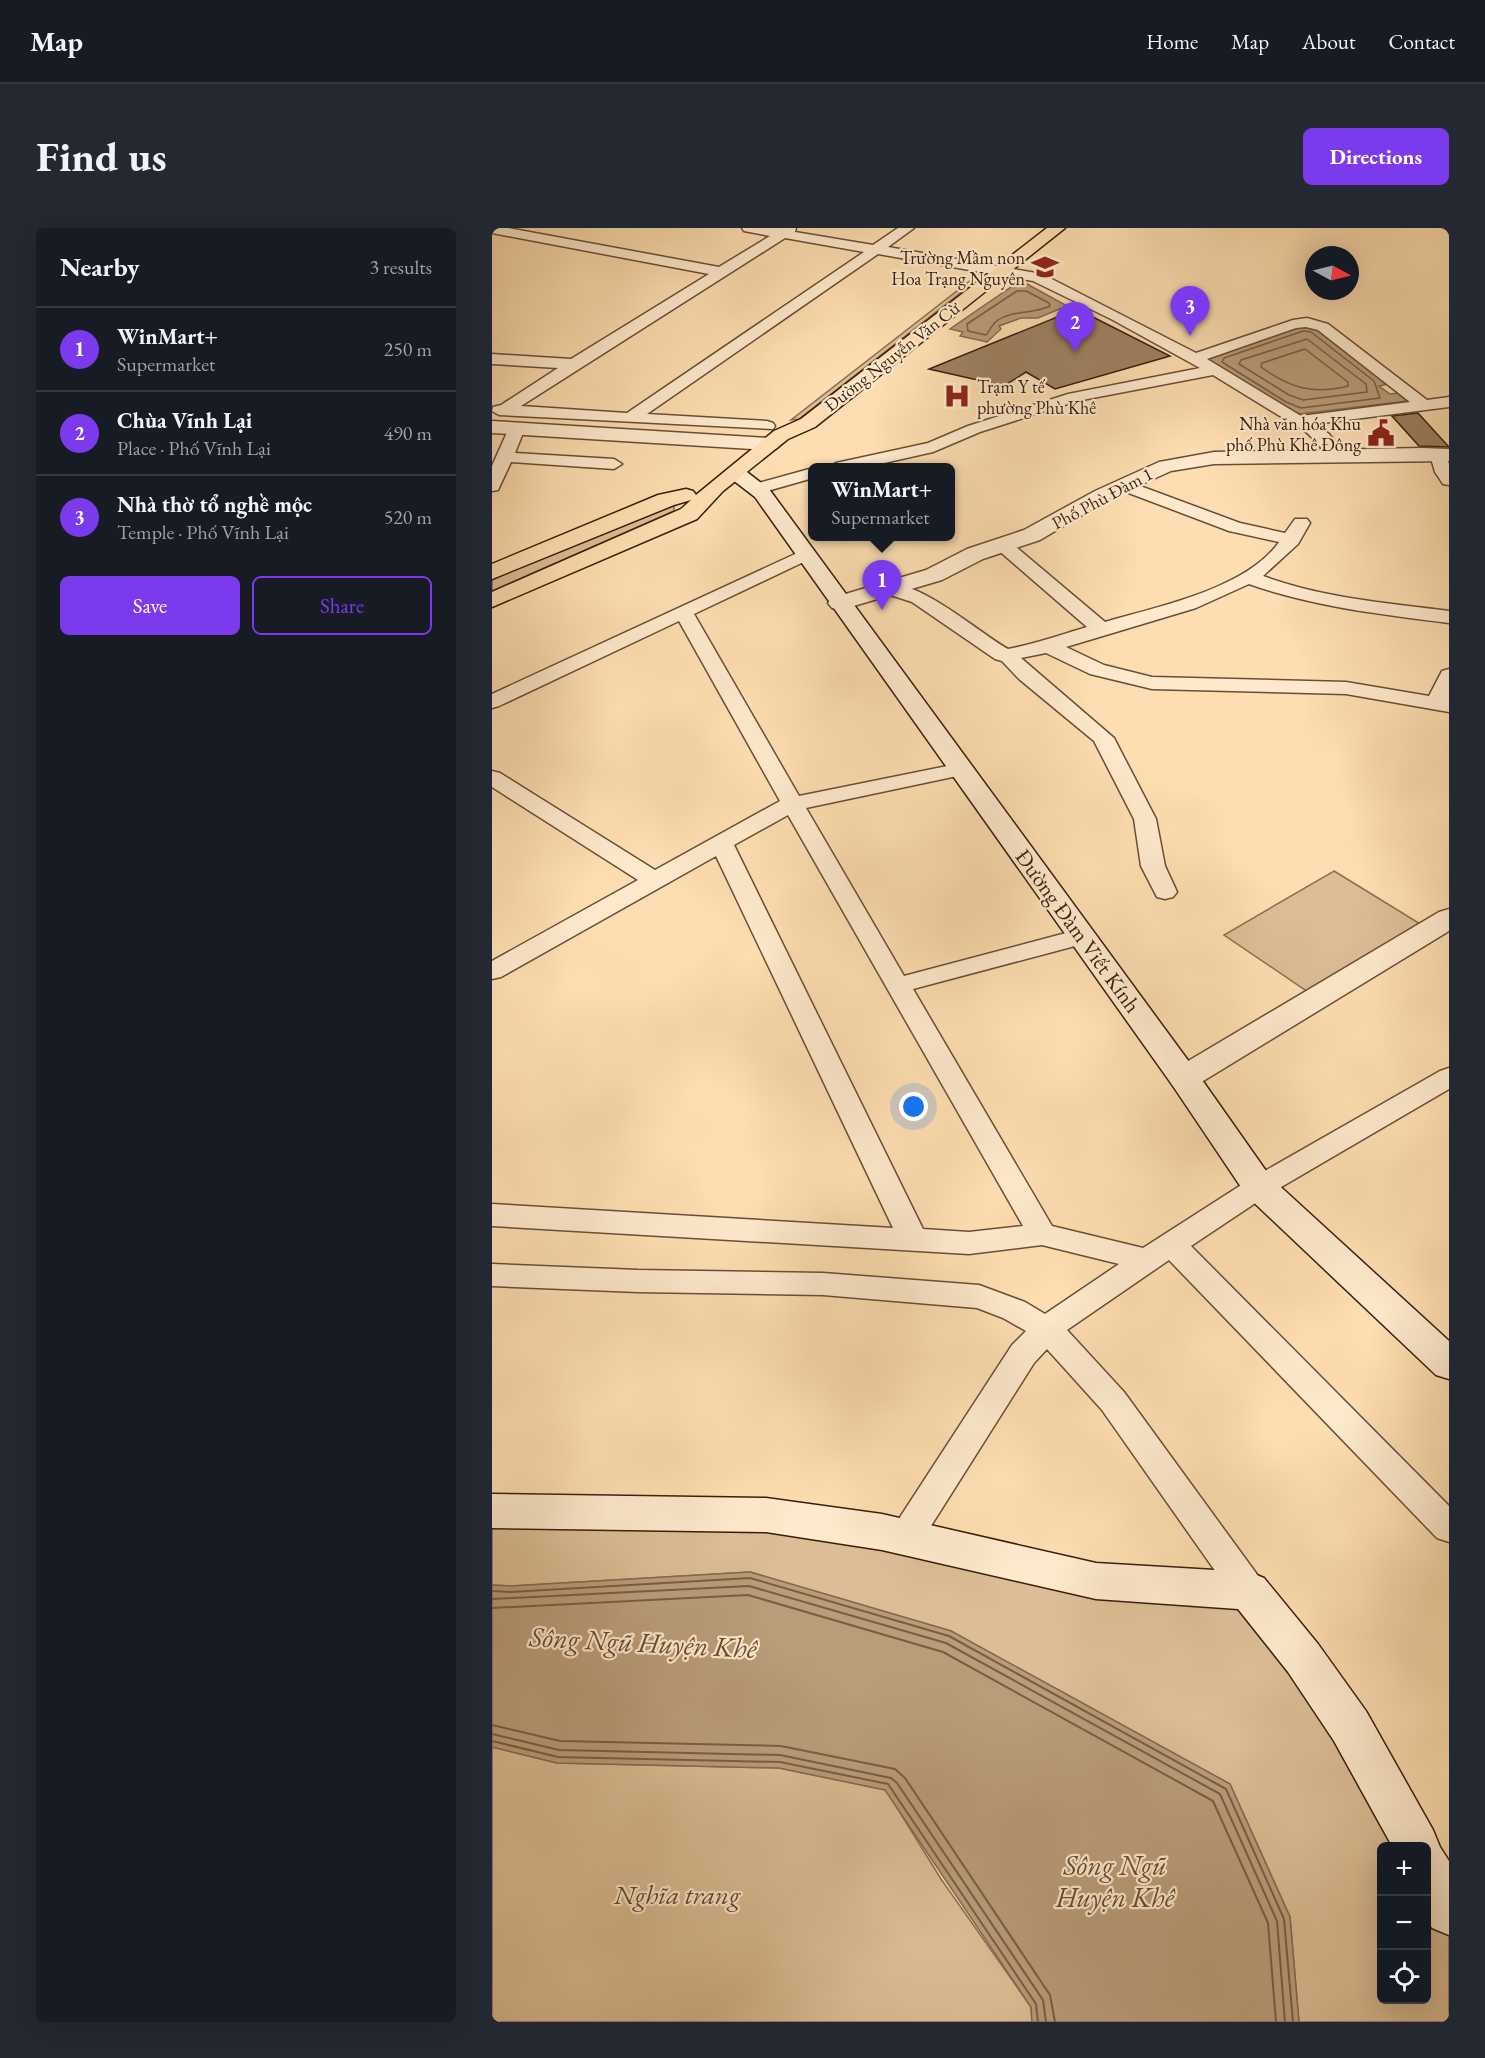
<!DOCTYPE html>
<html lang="en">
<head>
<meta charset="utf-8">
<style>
	body { margin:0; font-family:"EB Garamond",serif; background:#242831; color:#f1f3f6 }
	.controls { position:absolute; right:18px; bottom:18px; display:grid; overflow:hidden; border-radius:9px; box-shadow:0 6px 24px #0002 }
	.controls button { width:54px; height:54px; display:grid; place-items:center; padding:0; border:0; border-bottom:2px solid #363941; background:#171b24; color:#f1f3f6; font:30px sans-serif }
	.compass { position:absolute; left:813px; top:18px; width:54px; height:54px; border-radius:50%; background:#171b24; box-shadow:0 6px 24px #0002; rotate:97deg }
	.you { position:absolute; left:422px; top:879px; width:21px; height:21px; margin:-15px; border:4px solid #fff; border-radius:50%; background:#1a73e8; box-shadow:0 0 0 9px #1a73e833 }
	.badge { display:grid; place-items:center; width:39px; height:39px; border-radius:50%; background:#7c3aed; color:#fff; font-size:20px; font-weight:700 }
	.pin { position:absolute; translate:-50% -50px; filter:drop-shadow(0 2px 3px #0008) }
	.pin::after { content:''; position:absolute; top:32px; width:21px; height:18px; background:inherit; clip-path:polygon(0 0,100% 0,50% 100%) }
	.popup { position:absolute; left:316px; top:235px; width:147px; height:78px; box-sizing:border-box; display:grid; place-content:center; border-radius:9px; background:#171b24; filter:drop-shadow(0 2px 4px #0005); font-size:20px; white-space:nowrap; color:#9ea1a6 }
	.popup b { font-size:22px; color:#f1f3f6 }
	.popup::after { content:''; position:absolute; left:50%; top:100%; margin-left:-12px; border:12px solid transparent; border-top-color:#171b24 }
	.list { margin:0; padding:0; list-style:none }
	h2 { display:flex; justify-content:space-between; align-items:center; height:78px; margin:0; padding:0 24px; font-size:26px }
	h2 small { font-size:20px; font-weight:400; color:#9ea1a6 }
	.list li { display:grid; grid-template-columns:39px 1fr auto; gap:18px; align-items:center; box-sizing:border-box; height:84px; padding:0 24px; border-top:2px solid #363941 }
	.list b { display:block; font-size:22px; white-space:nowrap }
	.list p { margin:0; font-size:20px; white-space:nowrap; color:#9ea1a6 }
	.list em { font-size:20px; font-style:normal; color:#9ea1a6 }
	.actions { display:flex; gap:12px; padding:18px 24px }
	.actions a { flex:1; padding:14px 0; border:2px solid #7c3aed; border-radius:9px; text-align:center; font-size:21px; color:#7c3aed }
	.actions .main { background:#7c3aed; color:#fff }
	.icon { flex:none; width:33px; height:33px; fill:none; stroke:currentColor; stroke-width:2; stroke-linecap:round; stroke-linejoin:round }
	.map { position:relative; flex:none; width:957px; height:1794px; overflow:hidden; border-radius:9px }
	header { display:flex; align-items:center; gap:36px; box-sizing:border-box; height:84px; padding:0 30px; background:#171b24; border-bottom:2px solid #363941 }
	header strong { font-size:28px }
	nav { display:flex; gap:33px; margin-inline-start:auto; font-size:21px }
	.intro { display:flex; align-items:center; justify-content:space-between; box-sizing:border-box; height:144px; padding:0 36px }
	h1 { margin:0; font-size:42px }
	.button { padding:15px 27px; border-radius:9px; background:#7c3aed; color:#fff; font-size:21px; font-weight:700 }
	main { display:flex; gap:36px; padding:0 36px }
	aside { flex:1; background:#171b24; border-radius:9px; box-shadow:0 6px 24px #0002 }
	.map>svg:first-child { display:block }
	.green { fill:#dcbd95; stroke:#8a6e51; stroke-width:1.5 }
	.water { fill:#ba9c79; stroke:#866a4e; stroke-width:1.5 }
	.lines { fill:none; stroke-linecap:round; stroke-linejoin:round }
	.shore-far1 { stroke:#795d43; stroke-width:1.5 }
	.shore { stroke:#795d43; stroke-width:2 }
	.building { fill:#9e8162; stroke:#381e0d; stroke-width:1.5 }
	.minor-casing { stroke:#694e36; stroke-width:3 }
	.tertiary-casing { stroke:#694e36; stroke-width:3 }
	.secondary-casing { stroke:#381e0d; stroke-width:3 }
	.primary-casing { stroke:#381e0d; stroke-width:3 }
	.minor { fill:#fee9cc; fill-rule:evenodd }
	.tertiary { fill:#fee9cc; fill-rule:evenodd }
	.secondary { fill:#fee9cc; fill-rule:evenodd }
	.primary { fill:#fdddb1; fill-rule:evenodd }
	.labels { text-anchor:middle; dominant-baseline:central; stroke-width:4.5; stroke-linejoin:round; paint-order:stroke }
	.far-poi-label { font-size:18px; fill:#381e0d; stroke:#fee9cc; text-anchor:end }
	.far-street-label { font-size:18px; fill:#381e0d; stroke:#fee9cc }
	.street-label { font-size:22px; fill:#381e0d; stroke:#fee9cc }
	.near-park-label { font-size:27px; font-style:italic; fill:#61462f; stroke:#fee9cc }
	.near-water-label { font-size:28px; font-style:italic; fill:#664a33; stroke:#fee9cc }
</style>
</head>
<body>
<header>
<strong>Map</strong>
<nav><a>Home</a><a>Map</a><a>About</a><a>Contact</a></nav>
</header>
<div class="intro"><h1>Find us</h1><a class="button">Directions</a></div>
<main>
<aside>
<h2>Nearby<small>3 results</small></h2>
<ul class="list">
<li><span class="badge">1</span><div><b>WinMart+</b><p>Supermarket</p></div><em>250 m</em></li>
<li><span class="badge">2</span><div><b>Chùa Vĩnh Lại</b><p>Place · Phố Vĩnh Lại</p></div><em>490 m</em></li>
<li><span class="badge">3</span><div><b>Nhà thờ tổ nghề mộc</b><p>Temple · Phố Vĩnh Lại</p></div><em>520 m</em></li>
</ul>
<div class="actions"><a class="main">Save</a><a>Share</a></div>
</aside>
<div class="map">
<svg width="957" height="1794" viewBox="0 0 957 1794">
	<rect width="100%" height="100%" fill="#fdddb1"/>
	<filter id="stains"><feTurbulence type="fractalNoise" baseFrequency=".00333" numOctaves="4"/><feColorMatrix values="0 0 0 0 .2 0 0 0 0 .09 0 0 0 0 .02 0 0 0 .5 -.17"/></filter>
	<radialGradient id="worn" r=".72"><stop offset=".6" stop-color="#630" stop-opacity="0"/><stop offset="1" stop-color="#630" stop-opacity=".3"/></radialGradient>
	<g class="green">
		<polygon points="488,45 494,45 307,191 299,192"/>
		<polygon points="175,277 182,278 182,283 0,363 0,349"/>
		<polygon points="842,643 930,697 819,766 732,707"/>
		<polygon points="0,1282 199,1285 757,1363 839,1472 924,1618 890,1618 890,1772 934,1772 935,1637 957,1683 957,1794 807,1794 798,1689 738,1556 459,1403 258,1344 19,1358 0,1357"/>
		<polygon points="0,1519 65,1535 287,1540 394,1562 449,1651 539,1779 540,1794 0,1794"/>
	</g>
	<g class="water">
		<polygon points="535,56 575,78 546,90 529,90 507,98 509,101 495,114 468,108 471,104 458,101 522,57"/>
		<polygon points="810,97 821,98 896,156 887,158 898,166 906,165 915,173 808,186 791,180 715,133 715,129"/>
		<polygon points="258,1344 459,1403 738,1556 798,1689 807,1794 540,1794 539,1779 393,1562 287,1540 65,1535 0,1519 0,1357 19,1358"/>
	</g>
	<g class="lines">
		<g class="shore-far1">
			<path d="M525,63H534L557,75L558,78C542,86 521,82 506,92C501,95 498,102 494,107L476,103L475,96Z"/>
			<polygon points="811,103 819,104 882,153 888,170 809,180 794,174 730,134 732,130"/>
			<polygon points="815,111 874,156 875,164 811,172 797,167 747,136 749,132"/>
			<path d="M813,121L856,154V158C821,167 798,160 769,139L770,135Z"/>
		</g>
		<g class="shore">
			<polyline points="0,1363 19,1364 258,1350 457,1408 734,1561 792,1691 801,1794"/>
			<polyline points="0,1371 257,1358 454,1415 728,1566 785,1693 793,1794"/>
			<polyline points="0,1380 256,1367 451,1424 721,1573 776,1695 784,1794"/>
			<polyline points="0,1497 68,1513 289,1518 403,1541 413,1550 558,1767 563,1794"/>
			<polyline points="0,1506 67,1522 288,1527 399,1550 405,1555 551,1772 554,1794"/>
			<polyline points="0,1513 66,1529 288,1534 396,1556 544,1776 546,1794"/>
		</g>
	</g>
	<g class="building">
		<polygon points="585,81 678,128 563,161 534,144 512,158 437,141"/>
		<polygon points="926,185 957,219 927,218 900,188"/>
	</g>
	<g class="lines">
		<defs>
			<g id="minor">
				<path d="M0,0H16L227,39L278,8L252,3L250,0H304L303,4L381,17L406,0H422L396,19L550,46L704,125L801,92L815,90L836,96L935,172L957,169V179L823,196L837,206L853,227L845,232C835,230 824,212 814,204L721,147L585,173L488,204L441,224L370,240H336L344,235L436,215L476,198L576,166L708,140L619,91L541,53L386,26L155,186L275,193L281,195L283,198L281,201L7,187L0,183L1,179L9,177L66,140L0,136V126L79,131L217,46L0,5ZM293,10L372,24L135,185L29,178ZM814,99L826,102L918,174L809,188L715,131L804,100Z"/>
				<polygon points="25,195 33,200 23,225 122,231 130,236 122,241 19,234 6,262 0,263 0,238 17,200"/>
				<polygon points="946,222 954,227 957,236 957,257 951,256 943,244 938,227"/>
				<polygon points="321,240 321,250 265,266 259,265 256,261 259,257"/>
				<path d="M632,252L748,295L793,305L803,291H815L818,295L806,316L771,348C831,370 894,375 957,383V395C889,386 822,379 757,356L704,380L574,419L612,437L660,449L854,454L937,468L950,443L957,441V484L854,466L660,461L598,446L554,425L529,430L622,510L664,591L673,638L685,664L681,669L673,671L665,669L649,638L642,591L602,513L527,451L510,433L503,431L420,374L392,365L390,361L392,357C425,349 487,405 516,421C543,416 568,407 595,399L505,321L502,317L505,313H517L613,394C664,379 755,361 787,314L737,303L626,261L623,257L626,253Z"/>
				<path d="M314,321L320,322L323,326L320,330L202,386L307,568L470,535L478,536L481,541L478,546L470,547L314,580L412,748L589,701L598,704L601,709L598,714L421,761L560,998L651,1020L757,952L948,843L957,840V861L777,966L699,1018L957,1278V1314L945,1310L677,1032L575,1102L632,1164L769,1352L774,1363L769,1374L757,1378L745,1374L610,1182L555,1121L542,1135L425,1320L413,1325L401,1320L396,1310L401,1300L520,1117L534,1103L511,1090L485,1080L331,1067L146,1064L0,1058V1036L146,1042L331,1045L487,1057L533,1074L553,1086L627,1036L550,1017L477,1026L0,998V976L401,1000L224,628L9,749L0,751V733L146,652L0,559V543L8,545L163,642L288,573L187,393L7,478L0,480V466ZM296,587L531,998L477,1004L431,1001L242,617Z"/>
			</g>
			<g id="tertiary">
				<polygon points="0,193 278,210 285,212 288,216 285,220 278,222 0,205"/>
				<polygon points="930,220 957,221 957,233 722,236 679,243 617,271 548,312 491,331 450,352 348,382 340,380 336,375 340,370 434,342 475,321 532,302 603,263 667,234 722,224"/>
				<polygon points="957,681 957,703 703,858 692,861 681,858 676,850 681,842 947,684"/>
			</g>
			<g id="secondary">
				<polygon points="244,239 251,241 277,261 703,842 779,950 957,1113 957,1151 944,1147 755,968 681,858 263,269 237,249 234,245 237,241"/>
				<polygon points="0,1266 274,1270 390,1286 604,1335 757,1344 772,1350 826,1416 874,1483 941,1602 948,1619 957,1633 957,1707 940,1700 934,1688 934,1618 900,1618 842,1513 796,1444 746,1381 604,1371 390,1322 274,1304 0,1300"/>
			</g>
			<polygon id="primary" points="555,0 573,0 323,199 296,211 231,263 205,291 0,379 0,364 189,281 199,272 182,277 0,351 0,336 166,267 194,261 201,263 204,267 282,203 309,191"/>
		</defs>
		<use href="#minor" class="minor-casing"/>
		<use href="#tertiary" class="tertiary-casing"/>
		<use href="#secondary" class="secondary-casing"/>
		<use href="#primary" class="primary-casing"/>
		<use href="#minor" class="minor"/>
		<use href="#tertiary" class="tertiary"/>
		<use href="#secondary" class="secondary"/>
		<use href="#primary" class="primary"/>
	</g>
	<defs>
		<symbol id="school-bare" viewBox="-9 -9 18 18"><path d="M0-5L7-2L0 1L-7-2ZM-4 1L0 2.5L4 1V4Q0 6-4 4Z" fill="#8f2418" stroke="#fee9cc" stroke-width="2.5" paint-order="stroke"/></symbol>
		<symbol id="hospital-bare" viewBox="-9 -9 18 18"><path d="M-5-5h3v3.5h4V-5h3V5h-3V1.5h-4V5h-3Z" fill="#8f2418" stroke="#fee9cc" stroke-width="2.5" paint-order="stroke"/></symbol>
		<symbol id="civic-bare" viewBox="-9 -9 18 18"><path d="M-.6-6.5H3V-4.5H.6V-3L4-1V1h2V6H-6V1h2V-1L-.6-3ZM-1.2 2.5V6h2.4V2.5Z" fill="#8f2418" stroke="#fee9cc" stroke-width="2.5" paint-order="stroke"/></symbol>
	</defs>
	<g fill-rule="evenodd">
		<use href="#school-bare" x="534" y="20" width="38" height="38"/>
		<use href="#hospital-bare" x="446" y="149" width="38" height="38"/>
		<use href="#civic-bare" x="870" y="186" width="38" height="38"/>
	</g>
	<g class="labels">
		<g class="far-poi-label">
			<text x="533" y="29">Trường Mầm non<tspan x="533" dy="21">Hoa Trạng Nguyên</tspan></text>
			<text x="485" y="158" text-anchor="start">Trạm Y tế<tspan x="485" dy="21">phường Phù Khê</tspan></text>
			<text x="869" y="195">Nhà văn hóa Khu<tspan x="869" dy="21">phố Phù Khê Đông</tspan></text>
		</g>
		<g class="far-street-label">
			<text transform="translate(400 128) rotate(-38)">Đường Nguyễn Văn Cừ</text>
			<text transform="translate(610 270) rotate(-28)">Phố Phù Đàm 1</text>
		</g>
		<g class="street-label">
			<text transform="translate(586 703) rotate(54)">Đường Đàm Viết Kính</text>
		</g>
		<g class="near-park-label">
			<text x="185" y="1666">Nghĩa trang</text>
		</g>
		<g class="near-water-label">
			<text transform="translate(151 1414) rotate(3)">Sông Ngũ Huyện Khê</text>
			<text x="623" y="1637">Sông Ngũ<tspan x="623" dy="32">Huyện Khê</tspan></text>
		</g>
	</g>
	<rect width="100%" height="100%" filter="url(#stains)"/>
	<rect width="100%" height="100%" fill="url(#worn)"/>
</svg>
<div class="controls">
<button>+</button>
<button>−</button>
<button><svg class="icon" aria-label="locate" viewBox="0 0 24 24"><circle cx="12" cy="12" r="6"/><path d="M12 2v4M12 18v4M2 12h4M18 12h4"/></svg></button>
</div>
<svg class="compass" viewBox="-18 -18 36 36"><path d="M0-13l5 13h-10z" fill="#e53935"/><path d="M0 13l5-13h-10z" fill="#9ea1a6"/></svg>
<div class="you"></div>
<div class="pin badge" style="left:390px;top:382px">1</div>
<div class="popup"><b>WinMart+</b>Supermarket</div>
<div class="pin badge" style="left:583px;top:124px">2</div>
<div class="pin badge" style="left:698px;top:108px">3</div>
</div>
</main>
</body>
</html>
